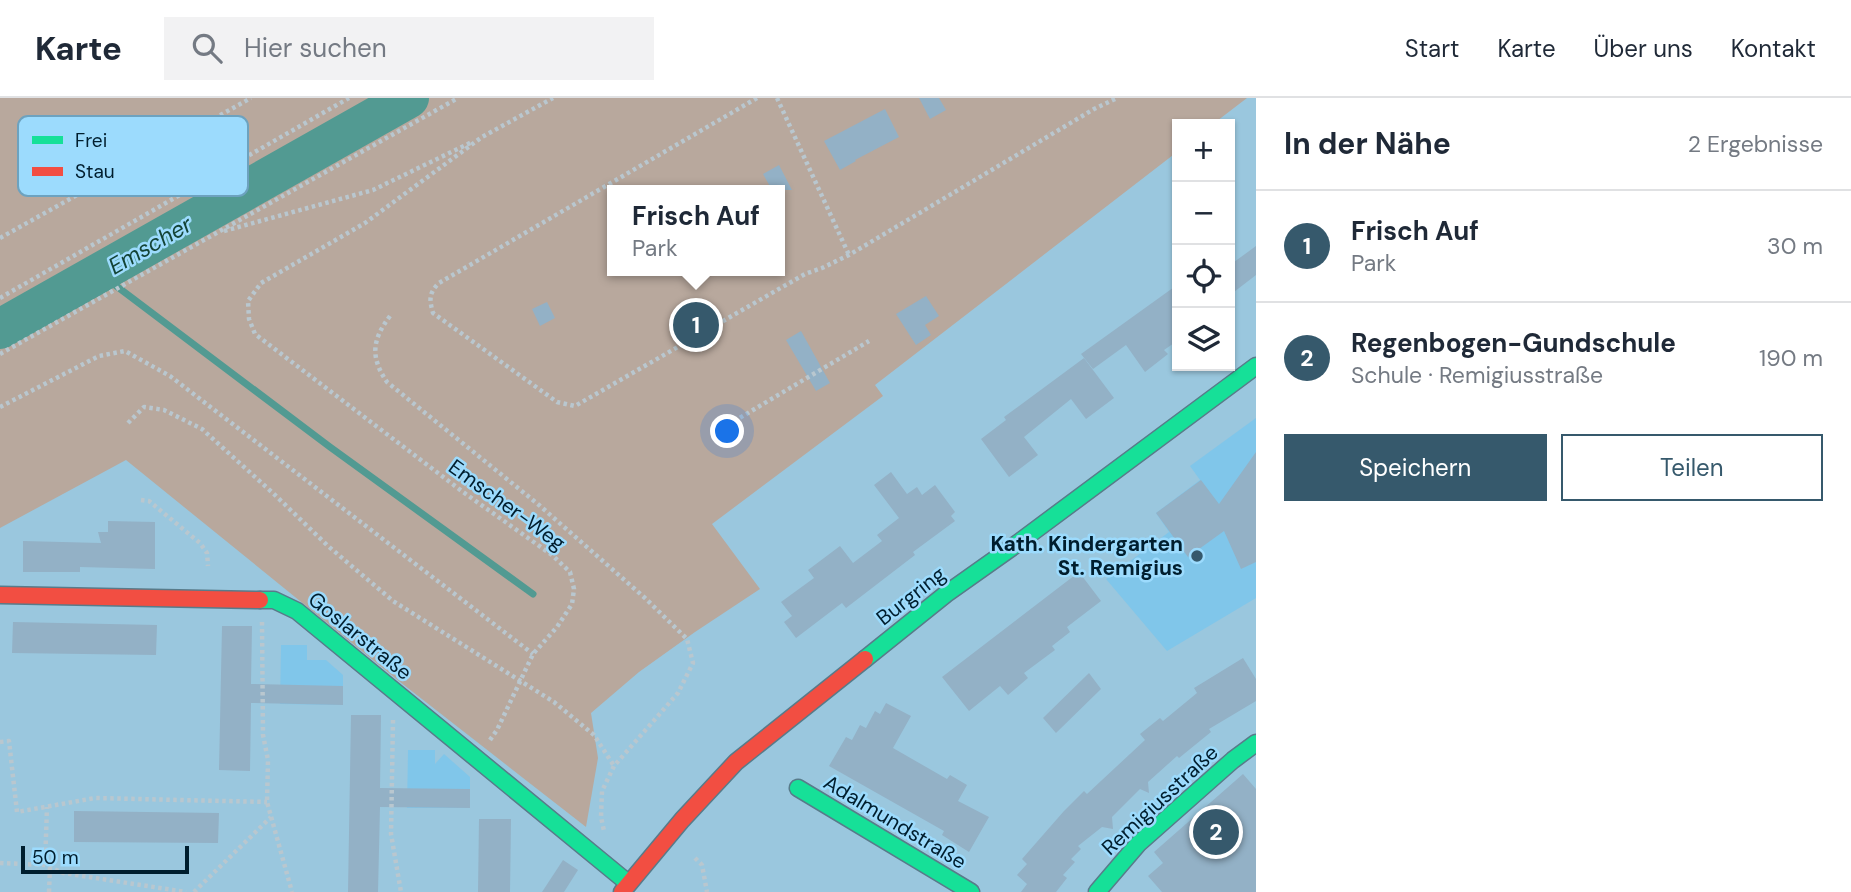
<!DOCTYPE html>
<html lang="de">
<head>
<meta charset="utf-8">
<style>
	body { margin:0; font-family:"DM Sans",sans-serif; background:#f2f2f3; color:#1f2937 }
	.controls { position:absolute; right:21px; top:21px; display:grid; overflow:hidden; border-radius:0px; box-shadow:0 2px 5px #0004 }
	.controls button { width:63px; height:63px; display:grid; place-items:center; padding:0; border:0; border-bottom:2px solid #e0e1e3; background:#fff; color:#1f2937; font:35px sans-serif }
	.scale { position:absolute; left:21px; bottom:18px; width:168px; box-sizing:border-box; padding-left:7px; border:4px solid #001e2e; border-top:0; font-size:19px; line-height:24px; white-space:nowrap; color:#001e2e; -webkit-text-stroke:5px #9cdbfd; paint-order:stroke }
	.you { position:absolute; left:728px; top:334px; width:24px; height:24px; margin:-18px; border:5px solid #fff; border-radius:50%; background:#1a73e8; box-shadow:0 0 0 10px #1a73e833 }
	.badge { display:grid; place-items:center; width:46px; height:46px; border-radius:50%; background:#36596c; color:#fff; font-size:23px; font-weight:700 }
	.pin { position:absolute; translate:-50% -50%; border:4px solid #fff; box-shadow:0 2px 7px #0006 }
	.popup { position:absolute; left:607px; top:87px; width:178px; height:91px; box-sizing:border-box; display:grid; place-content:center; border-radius:0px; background:#fff; filter:drop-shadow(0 2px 5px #0005); font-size:23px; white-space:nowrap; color:#747a83 }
	.popup b { font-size:26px; color:#1f2937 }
	.popup::after { content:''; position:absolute; left:50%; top:100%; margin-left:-14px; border:14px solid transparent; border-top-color:#fff }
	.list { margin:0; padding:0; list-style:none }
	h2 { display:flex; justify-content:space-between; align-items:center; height:91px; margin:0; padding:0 28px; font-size:30px }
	h2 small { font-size:23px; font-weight:400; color:#747a83 }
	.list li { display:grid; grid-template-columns:46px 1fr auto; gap:21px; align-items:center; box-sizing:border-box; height:112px; padding:0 28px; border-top:2px solid #e0e1e3 }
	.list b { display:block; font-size:26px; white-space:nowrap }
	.list p { margin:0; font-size:23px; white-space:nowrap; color:#747a83 }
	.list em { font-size:23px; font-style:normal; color:#747a83 }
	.actions { display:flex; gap:14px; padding:21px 28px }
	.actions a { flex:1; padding:16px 0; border:2px solid #36596c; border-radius:0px; text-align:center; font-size:24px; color:#36596c }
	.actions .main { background:#36596c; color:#fff }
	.icon { flex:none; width:38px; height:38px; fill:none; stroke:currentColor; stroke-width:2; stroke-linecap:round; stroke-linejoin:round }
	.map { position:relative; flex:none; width:1256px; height:794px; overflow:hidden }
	header { display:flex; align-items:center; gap:42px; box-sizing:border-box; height:98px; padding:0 35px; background:#fff; border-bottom:2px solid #e0e1e3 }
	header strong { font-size:33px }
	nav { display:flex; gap:38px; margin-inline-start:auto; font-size:24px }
	.search { width:490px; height:63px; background:#f2f2f3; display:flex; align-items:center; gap:18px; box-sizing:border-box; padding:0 24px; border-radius:0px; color:#747a83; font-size:26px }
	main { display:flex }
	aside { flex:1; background:#fff }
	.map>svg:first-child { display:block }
	.built { fill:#80c6ea }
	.green { fill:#b8a89d; fill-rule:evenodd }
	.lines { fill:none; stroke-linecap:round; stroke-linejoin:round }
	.stream { stroke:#529a92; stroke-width:7 }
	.river { stroke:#529a92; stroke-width:40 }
	.building { fill:#93b1c6 }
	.fast-casing { stroke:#587b8a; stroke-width:19 }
	.jam-casing { stroke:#587b8a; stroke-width:19 }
	.path { stroke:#b9c7cf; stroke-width:4.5; stroke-dasharray:3.5 3.5; stroke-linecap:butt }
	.fast { stroke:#16e098; stroke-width:16 }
	.jam { stroke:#f24e42; stroke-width:16 }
	.poi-dot { fill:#36596c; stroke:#9cdbfd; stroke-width:2.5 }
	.labels { text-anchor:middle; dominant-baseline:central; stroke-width:5; stroke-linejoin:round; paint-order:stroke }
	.street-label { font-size:21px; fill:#001e2e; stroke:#9cdbfd }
	.poi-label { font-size:21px; font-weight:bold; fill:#001e2e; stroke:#9cdbfd; text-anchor:end }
	.water-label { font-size:23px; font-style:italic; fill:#144437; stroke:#9cdbfd }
	.key { fill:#9cdbfd; stroke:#6da2bf; stroke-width:2 }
	.key-label { font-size:19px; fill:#001e2e }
</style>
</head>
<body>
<header>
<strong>Karte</strong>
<div class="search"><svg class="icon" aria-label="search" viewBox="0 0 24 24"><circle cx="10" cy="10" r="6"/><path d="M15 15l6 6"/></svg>Hier suchen</div>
<nav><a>Start</a><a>Karte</a><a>Über uns</a><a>Kontakt</a></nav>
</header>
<main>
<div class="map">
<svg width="1256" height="794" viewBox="0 0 1256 794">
	<rect width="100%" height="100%" fill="#9ac7de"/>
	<g class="built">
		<polygon points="1256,320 1256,500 1167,553 1106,481 1169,434 1156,415 1200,382 1190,368"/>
		<polygon points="281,547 307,547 307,562 326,562 343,577 343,607 280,606"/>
		<polygon points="408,652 435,652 435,666 444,656 470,679 470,710 407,710"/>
	</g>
	<path class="green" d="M0,0H1247L1213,26H1177V54L875,287L883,298L712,426L760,491L695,534L639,574L591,615L598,660L586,729L395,580L126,362L0,430ZM612,92H780V173H612Z"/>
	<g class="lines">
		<polyline class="stream" points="99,175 330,349 533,496"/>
		<polyline class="river" points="0,231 409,0"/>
	</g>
	<g class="building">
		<polygon points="919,0 939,0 946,12 930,21"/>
		<polygon points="885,11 899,39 855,62 856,63 840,72 824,43"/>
		<polygon points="779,67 792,92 772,92 763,76"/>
		<polygon points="1256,148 1256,177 1230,197 1230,167"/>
		<polygon points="1177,187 1177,243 1164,252 1168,256 1145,274 1126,247 1093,271 1081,256"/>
		<polygon points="926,198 939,218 925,227 931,237 916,247 896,216"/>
		<polygon points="547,204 555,220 540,228 532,211"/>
		<polygon points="801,233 830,285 816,293 786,242"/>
		<polygon points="1084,260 1114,300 1086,321 1071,301 1024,339 1038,357 1009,379 981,341 1006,322 1004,319"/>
		<polygon points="1256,354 1256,464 1241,471 1224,433 1188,459 1156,415 1201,382 1219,406"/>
		<polygon points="891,374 907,396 917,389 922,397 935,387 955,414 951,418 955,423 913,454 915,457 846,510 842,505 796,540 784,524 792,518 781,504 814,480 808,472 840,448 853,465 882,443 877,437 899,420 874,387"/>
		<polygon points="108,423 155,424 155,471 80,469 80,474 23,474 23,443 101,445 98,434 108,434"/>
		<polygon points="1079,474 1101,503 1067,529 1070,534 1052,548 1055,552 1024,575 1028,580 1008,597 1000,588 969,613 942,579"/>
		<polygon points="13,524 157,527 156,557 12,555"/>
		<polygon points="222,528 252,528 251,586 343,588 343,607 251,605 250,673 219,672"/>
		<polygon points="1243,560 1256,581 1256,603 1209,631 1211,634 1179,660 1177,658 1148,684 1149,695 1140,691 1112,719 1113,731 1102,729 1078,748 1081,751 1071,761 1075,764 1063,777 1067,780 1056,794 1021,794 1027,786 1017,777 1027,766 1022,761 1064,713 1084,693 1087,696 1145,642 1140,636 1160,620 1163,623 1197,595 1194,590"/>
		<polygon points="1089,575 1101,591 1056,635 1043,620"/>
		<polygon points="886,605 911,618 893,650 947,681 950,677 967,687 958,703 989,719 969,754 942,737 944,733 829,668 846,639 852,642 860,627 866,630 875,613 880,616"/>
		<polygon points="351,617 381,617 380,690 470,691 470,710 380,709 378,794 348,794"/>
		<polygon points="1243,676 1256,691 1256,794 1162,794 1148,778 1163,765 1154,754"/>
		<polygon points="74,713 219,715 218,745 74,744"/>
		<polygon points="479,721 511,721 510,794 478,794"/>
		<polygon points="563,762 578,772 564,794 542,794"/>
	</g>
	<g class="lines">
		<defs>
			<g id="fast">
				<polyline points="260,502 274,502 297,513 628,785"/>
				<polyline points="865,561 946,496 1018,445 1256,268"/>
				<polyline points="798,690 971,794"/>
				<polyline points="1097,794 1138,746 1233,662 1256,645"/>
			</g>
			<g id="jam">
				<polyline points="0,497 260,502"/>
				<polyline points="622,794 682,722 736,664 865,561"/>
			</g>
		</defs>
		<use href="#fast" class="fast-casing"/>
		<use href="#jam" class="jam-casing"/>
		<g class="path">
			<path d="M757,0L439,185C429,195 429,201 433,215L557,304L575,308L805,176L822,170L849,157L1094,11L1117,0"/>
			<polyline points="777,0 849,157"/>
			<polyline points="224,133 373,92 472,44"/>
			<polyline points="0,140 251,0"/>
			<polyline points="0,200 349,0"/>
			<path d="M390,218C372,242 370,259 387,284L539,407L645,500L687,541L693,565L678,595L614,668L602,693L601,719L604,733"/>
			<polyline points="0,256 458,0"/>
			<polyline points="0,309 99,258 125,253 170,278 533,556"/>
			<polyline points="128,325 144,309 164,312 202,331 275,397 328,448 393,503 554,604 594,637 614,668"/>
			<polyline points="716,334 869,243"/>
			<polyline points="141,402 149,403 200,445 207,455 208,468"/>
			<polyline points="262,524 263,637 268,662 267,704 292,794"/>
			<polyline points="393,622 391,736 401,794"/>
			<polyline points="490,642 497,632 533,556 557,529 572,506 574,491 570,474 552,457 463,394 255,236 249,221 248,203 261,185 365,125 482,39 553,0"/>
			<polyline points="0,644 9,643 17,714 95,700 267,704"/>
			<polyline points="695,760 702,767 707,794"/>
			<polyline points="0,765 45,767 63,775 186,794"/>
			<polyline points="45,767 47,709"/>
			<polyline points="49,794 50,769"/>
			<polyline points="194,794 271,719"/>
		</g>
		<use href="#fast" class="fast"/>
		<use href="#jam" class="jam"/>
	</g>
	<circle class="poi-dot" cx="1197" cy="458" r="7"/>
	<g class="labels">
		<g class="street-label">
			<text transform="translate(507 407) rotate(36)">Emscher-Weg</text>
			<text transform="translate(911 498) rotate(-38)">Burgring</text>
			<text transform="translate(360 538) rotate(39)">Goslarstraße</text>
			<text transform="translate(1160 702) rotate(-43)">Remigiusstraße</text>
			<text transform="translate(895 724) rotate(31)">Adalmundstraße</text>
		</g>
		<g class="poi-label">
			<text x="1183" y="446">Kath. Kindergarten<tspan x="1183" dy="24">St. Remigius</tspan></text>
		</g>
		<g class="water-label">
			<text transform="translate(150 147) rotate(-30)">Emscher</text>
		</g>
	</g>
	<rect x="18" y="18" width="230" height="80" rx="10" class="key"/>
	<rect x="32" y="38" width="31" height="8" fill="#16e098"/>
	<rect x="32" y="69" width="31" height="9" fill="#f24e42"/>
	<g class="key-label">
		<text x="75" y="49">Frei</text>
		<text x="75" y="80">Stau</text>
	</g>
</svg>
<div class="controls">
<button>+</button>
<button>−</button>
<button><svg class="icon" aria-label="locate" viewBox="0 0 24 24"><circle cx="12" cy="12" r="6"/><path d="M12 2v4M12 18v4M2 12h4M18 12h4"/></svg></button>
<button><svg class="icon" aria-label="layers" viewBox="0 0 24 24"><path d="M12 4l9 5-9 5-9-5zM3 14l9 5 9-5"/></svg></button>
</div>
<div class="scale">50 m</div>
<div class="you"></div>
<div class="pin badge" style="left:696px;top:227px">1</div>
<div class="popup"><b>Frisch Auf</b>Park</div>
<div class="pin badge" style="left:1216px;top:734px">2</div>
</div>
<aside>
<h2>In der Nähe<small>2 Ergebnisse</small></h2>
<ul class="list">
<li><span class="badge">1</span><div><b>Frisch Auf</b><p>Park</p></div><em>30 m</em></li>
<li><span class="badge">2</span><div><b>Regenbogen-Gundschule</b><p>Schule · Remigiusstraße</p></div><em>190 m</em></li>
</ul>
<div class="actions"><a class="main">Speichern</a><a>Teilen</a></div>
</aside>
</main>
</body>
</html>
